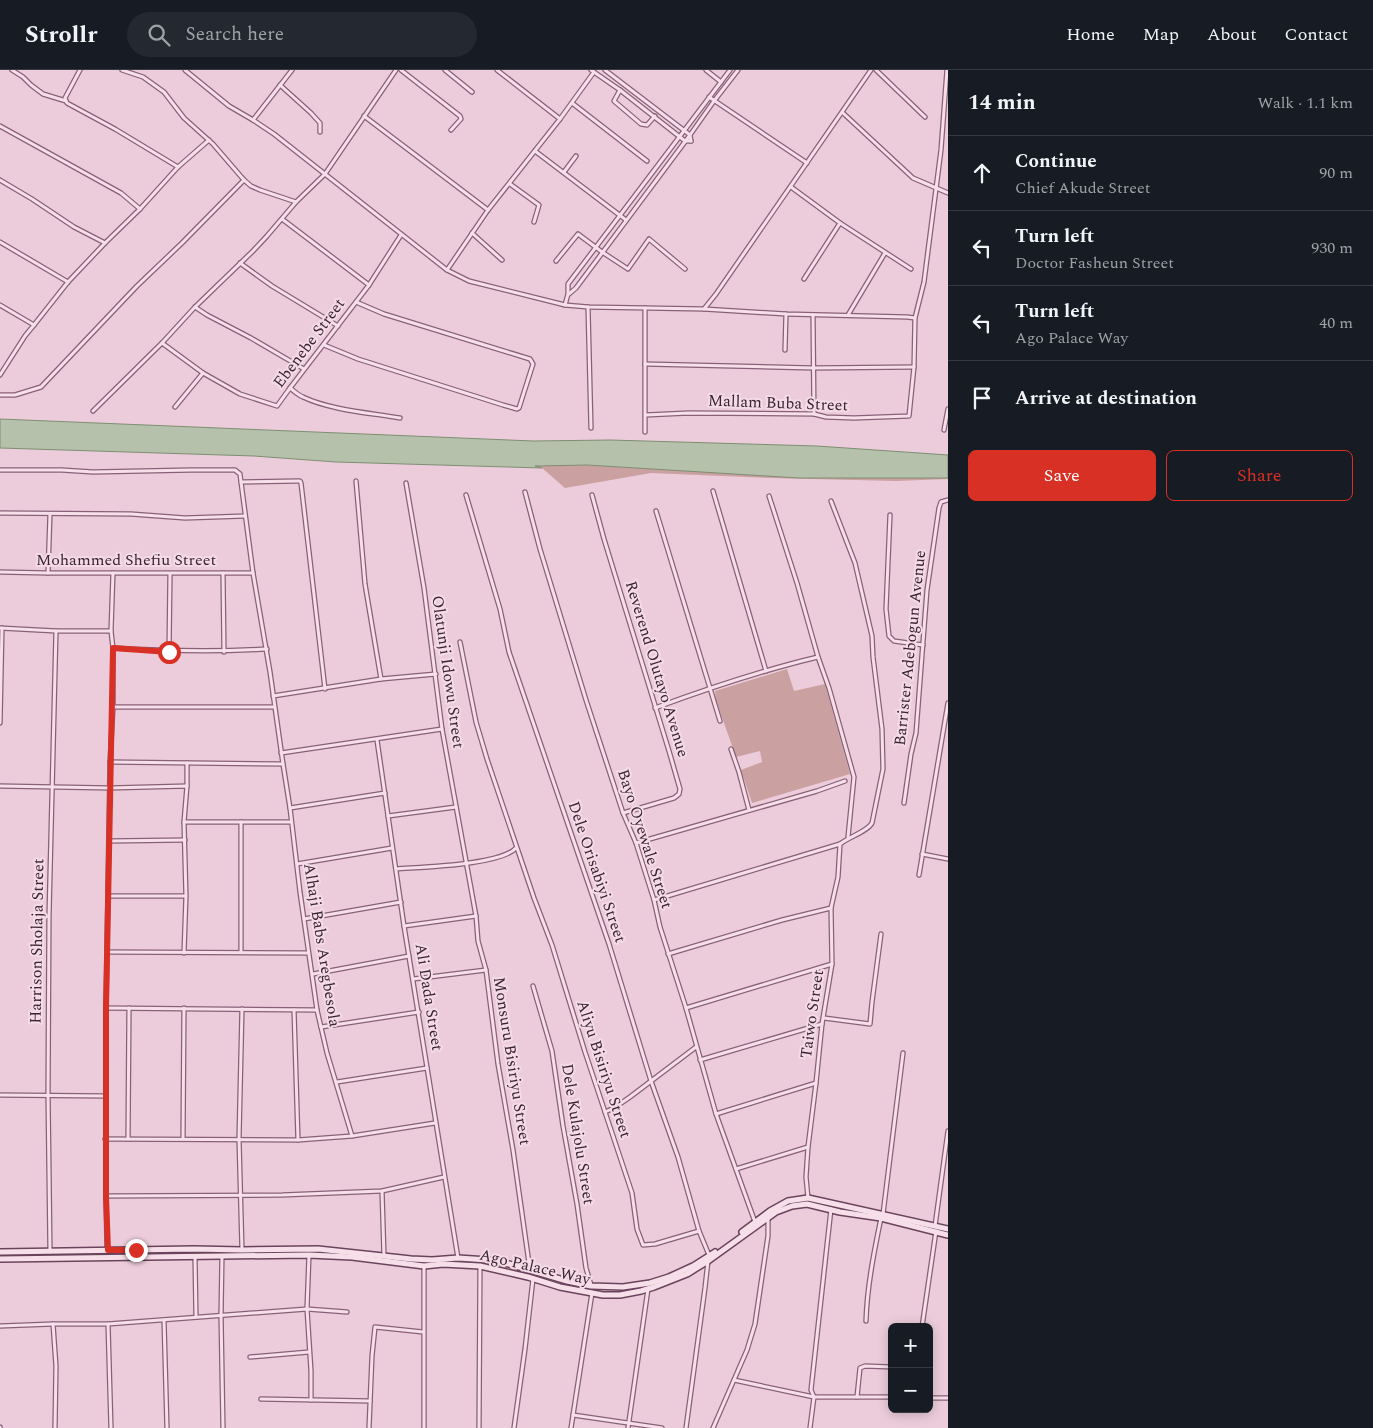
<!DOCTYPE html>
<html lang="en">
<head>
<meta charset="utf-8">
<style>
	body { margin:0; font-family:Spectral,serif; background:#242831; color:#f1f3f6 }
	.controls { position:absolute; right:15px; bottom:15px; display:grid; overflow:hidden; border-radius:8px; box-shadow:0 2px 12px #0003 }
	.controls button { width:45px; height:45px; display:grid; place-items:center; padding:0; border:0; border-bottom:1px solid #363941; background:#171b24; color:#f1f3f6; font:25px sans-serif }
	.stop { position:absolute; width:15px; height:15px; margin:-11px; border:4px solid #d93025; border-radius:50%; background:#fff }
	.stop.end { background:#d93025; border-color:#fff; box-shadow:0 1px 5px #0008 }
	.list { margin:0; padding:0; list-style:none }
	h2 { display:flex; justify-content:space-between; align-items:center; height:65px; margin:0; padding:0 20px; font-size:21px }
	h2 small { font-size:16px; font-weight:400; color:#9ea1a6 }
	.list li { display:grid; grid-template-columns:32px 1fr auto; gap:15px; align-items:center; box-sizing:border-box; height:75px; padding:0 20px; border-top:1px solid #363941 }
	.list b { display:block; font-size:19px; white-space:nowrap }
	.list p { margin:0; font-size:16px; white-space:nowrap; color:#9ea1a6 }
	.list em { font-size:16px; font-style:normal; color:#9ea1a6 }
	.actions { display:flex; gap:10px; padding:15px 20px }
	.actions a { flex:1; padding:11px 0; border:1px solid #d93025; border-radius:8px; text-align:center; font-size:18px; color:#d93025 }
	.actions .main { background:#d93025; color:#fff }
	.icon { flex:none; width:28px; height:28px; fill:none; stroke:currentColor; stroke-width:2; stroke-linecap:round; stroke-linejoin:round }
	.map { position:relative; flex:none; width:948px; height:1358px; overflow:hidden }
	header { display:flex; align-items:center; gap:30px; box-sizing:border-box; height:70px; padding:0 25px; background:#171b24; border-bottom:1px solid #363941 }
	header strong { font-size:24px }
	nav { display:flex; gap:28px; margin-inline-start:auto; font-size:18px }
	.search { width:350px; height:45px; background:#242831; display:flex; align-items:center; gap:12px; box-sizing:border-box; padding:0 18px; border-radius:28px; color:#9ea1a6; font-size:19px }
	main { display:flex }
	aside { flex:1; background:#171b24 }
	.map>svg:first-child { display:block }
	.green { fill:#caa0a1 }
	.water { fill:#b5c1ab; stroke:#7d8f72 }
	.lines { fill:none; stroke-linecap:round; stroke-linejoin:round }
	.minor-casing { stroke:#886178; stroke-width:5.5 }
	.secondary-casing { stroke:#6a445c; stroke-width:8 }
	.minor { stroke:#f7dfe9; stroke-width:3 }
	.secondary { stroke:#f7dfe9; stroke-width:5 }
	.route { stroke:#d93025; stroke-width:6 }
	.labels { text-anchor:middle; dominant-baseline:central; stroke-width:4; stroke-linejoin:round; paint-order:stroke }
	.street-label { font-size:16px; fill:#3a2332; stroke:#f4dbe5 }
</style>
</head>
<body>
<header>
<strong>Strollr</strong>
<div class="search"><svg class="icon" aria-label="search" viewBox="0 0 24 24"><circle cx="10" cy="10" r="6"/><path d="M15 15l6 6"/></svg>Search here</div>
<nav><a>Home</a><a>Map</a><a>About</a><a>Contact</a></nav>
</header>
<main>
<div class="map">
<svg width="948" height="1358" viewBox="0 0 948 1358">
	<rect width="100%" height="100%" fill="#ecccda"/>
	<g class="green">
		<polygon points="586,395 948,408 948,409 896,411 770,408 651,403 565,418 542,398 530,396"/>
		<polygon points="787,599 794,621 825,614 850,704 752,733 741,700 762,692 760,681 736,687 716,630 715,621"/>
	</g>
	<polygon class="water" points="0,349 533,371 610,370 817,376 948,385 948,408 799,408 587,395 535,396 542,398 336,392 254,386 0,378"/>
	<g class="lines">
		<defs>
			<g id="minor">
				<polyline points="12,0 23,7 31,15 43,24 66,31"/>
				<polyline points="80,0 65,28 67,33 115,59 178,97"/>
				<polyline points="122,0 143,7 164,22 184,48 213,74 244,110 251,116 260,120 296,132"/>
				<polyline points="185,0 229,36 253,50 274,64 447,200 469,211 565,235 588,237 704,239 786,244 907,247 915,248"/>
				<polyline points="401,0 460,46 461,49 451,60"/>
				<polyline points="445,0 472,22"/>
				<polyline points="497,0 560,49"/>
				<polyline points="591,0 620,20 685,71 691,71"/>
				<polyline points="605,0 690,65 691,71"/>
				<polyline points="706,0 721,12"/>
				<polyline points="876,0 925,47"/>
				<polyline points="280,15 311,43 320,53 320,62"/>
				<polyline points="620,20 614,31 641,54 647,55 655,46"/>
				<polyline points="709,27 807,93"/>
				<polyline points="572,33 647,91"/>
				<polyline points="843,43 913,108 948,123"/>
				<polyline points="364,46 488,140"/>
				<polyline points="253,50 292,0"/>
				<polyline points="0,56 121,123 140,139"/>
				<polyline points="535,81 626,150"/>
				<polyline points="564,102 576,86"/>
				<polyline points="0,110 32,129 74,157 105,173"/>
				<polyline points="510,114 539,135 534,152"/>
				<polyline points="791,117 840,153 911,199"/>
				<polyline points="282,149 369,215"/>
				<polyline points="472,163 502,190"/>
				<polyline points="0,172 68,212"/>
				<polyline points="556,191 578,164 602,182 628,199 649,169 685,199"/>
				<polyline points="240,193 272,216 338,256"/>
				<polyline points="447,200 488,140 560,49 594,2"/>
				<polyline points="804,209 840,153"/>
				<polyline points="569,224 576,218 690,65 714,31 738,0"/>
				<polyline points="0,235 34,255 68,212 105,173 140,139 178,97 209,70"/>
				<polyline points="565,235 568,224 568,214 730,0"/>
				<polyline points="195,237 207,245 251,268 304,299"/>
				<polyline points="588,237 591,358"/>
				<polyline points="704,239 716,224 871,0"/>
				<polyline points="813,245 814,344"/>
				<polyline points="848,245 885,183"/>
				<polyline points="162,273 203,303 240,324 277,336 290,318 369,215 401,165"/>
				<polyline points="324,275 358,289 503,335 517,339 519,338 533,294 530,289 384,244 356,232"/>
				<polyline points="785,280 786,244"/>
				<polyline points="645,294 813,298 914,297"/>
				<polyline points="0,305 25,266 34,255"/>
				<path d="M290,318C294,321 298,325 303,327C330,340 371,343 400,348"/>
				<polyline points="0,325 15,325 41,317 137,216 182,173 244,110"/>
				<polyline points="175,337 203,303"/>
				<polyline points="93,341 162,273 195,237 253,181 267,166 296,132 325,104 396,0"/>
				<polyline points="646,345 688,343 814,344 826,347 854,348 909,346 914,297 915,248 924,212 941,80 947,0"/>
				<polyline points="944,360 948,339"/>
				<polyline points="645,362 645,238"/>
				<polyline points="0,400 62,400 93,402 191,400 235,400 240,404 241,412"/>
				<polyline points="356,411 365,514 381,609"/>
				<polyline points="406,413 424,518 442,659 476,846 478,871 486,900 498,994 513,1080 529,1193 531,1200"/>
				<polyline points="713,421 766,601"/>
				<polyline points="525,422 540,479 586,630 623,743 636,773 654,830 660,857 686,938 716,1044 755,1152"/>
				<polyline points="466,425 500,539 509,582 609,874 651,1011 678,1087 699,1161 709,1185"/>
				<polyline points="592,425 604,469 669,681 680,719 679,724 674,728 623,743"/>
				<polyline points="769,426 797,513 818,587 829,618 854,707 848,767"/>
				<polyline points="656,441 720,651"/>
				<polyline points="0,443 131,444 185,448 245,446"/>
				<polyline points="890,445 886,539 889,566 894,571 923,575"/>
				<polyline points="0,502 48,503 253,503"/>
				<polyline points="48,503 50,444"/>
				<polyline points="223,503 224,582"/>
				<polyline points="0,558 56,561 111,561"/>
				<polyline points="460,572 476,652 487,689 534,828 552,875 585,982 632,1123 637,1159 643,1175 655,1174 699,1161"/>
				<path d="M113,578C165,581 215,582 267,579"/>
				<polyline points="169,581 170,504"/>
				<polyline points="325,619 301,413 300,411 297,411 241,412 253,503 270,602 283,694 290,738 300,822 317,940 327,983 352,1066"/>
				<polyline points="273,626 381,609 436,604"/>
				<polyline points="113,637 274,637"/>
				<path d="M655,638C709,618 763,600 818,587"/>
				<polyline points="0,653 2,558"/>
				<polyline points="377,670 404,856 458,1188"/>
				<polyline points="731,679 739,702 749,740"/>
				<polyline points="281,683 442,659"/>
				<polyline points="110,692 283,694"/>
				<polyline points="0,716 110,718 187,716 184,752 186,826 184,883"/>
				<polyline points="187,716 187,693"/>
				<polyline points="904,733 911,684 916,663 927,520 939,438 941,432 948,430"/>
				<polyline points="290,738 385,723"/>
				<polyline points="388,746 456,737"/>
				<polyline points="184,752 291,752"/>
				<polyline points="109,771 185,770"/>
				<polyline points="636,773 817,721 845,711"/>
				<polyline points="922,784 948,789"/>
				<polyline points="297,794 392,778"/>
				<path d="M396,799C421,797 501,795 516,778"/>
				<polyline points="919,805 948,633"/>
				<polyline points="109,826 185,826"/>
				<polyline points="654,830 840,774"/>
				<polyline points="304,849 401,832"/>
				<polyline points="404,856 476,846"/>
				<polyline points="108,882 308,883"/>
				<polyline points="241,882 241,752"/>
				<polyline points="668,884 782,850 831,838"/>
				<polyline points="313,904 409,886"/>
				<polyline points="413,909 486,900"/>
				<polyline points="533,916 552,981 563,1056 577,1134 586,1198 591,1215"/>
				<polyline points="106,938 317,940"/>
				<polyline points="686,938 832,894"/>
				<polyline points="242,939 239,1069 242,1180"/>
				<polyline points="294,940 298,1070"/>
				<polyline points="824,948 870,954 872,932 881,864"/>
				<polyline points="321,957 419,942"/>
				<polyline points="700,990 822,954"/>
				<polyline points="337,1012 427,998"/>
				<polyline points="0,1025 106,1026"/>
				<polyline points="605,1042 614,1038 630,1027 696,977"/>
				<polyline points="716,1044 816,1013"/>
				<polyline points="105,1069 298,1070 352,1066 435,1053"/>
				<polyline points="128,1069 129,938"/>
				<polyline points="183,1069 184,938"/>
				<polyline points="736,1099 808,1077"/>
				<polyline points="382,1121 384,1186"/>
				<polyline points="106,1126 282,1125 382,1121 444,1107"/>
				<path d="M808,1128L806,1107L808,1077L816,1013L822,954L832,894L831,838L838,807L840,774C849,767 868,761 872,753L883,699L882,659L873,587L872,566L855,493L831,431"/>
				<polyline points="883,1144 903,983"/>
				<polyline points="935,1156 948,1061"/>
				<polyline points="107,1180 106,1126 106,938 110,692 113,637 113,578 111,561 113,503"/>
				<polyline points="50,1181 48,1024 49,846 56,561"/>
				<polyline points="309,1185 307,1239 311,1301 311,1330"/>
				<polyline points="222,1186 221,1245 223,1358"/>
				<polyline points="195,1187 196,1247"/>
				<polyline points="424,1196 424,1358"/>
				<polyline points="164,1250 167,1358"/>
				<path d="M866,1251C867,1217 874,1182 881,1148"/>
				<polyline points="53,1254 56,1296 55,1358"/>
				<polyline points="108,1254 111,1358"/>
				<polyline points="0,1256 53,1254 108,1254 307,1239 347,1242"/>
				<polyline points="922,1257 936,1161"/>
				<polyline points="250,1287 309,1282"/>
				<polyline points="734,1310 814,1327 892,1327"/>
				<polyline points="857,1327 860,1298 865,1296 892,1297"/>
				<polyline points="929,1328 948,1328"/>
				<polyline points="261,1329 370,1331"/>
				<polyline points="573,1345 662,1358"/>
				<polyline points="0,1357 0,1358"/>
				<polyline points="369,1358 372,1286 375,1257 423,1262"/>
				<polyline points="479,1358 480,1196"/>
				<polyline points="514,1358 525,1279 533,1209"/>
				<polyline points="571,1358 592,1223"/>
				<polyline points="628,1358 648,1219"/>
				<polyline points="686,1358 705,1218 708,1191"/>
				<polyline points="713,1358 747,1280 755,1254 768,1166 768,1149"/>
				<polyline points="810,1358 814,1327 811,1320 831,1139"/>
			</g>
			<g id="secondary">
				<polyline points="742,1162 770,1141 788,1131 808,1128 948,1159"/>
				<polyline points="0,1182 194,1179 242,1180 318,1179 411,1189 432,1190 458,1188 488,1190 509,1194 567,1211 591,1216 623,1217 650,1213 669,1207 693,1196 715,1182"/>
				<polyline points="0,1189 222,1186 309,1185 352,1187 424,1196 443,1194 480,1196 528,1207 560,1217 603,1225 620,1225 641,1221 654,1217 687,1204 708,1191 776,1142 792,1136 807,1134 840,1142 881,1148 948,1165"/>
			</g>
		</defs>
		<use href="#minor" class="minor-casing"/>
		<use href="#secondary" class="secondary-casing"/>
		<use href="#minor" class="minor"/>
		<use href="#secondary" class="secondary"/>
	</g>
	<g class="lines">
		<polyline class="route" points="136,1180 108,1180 106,1126 106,938 113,578 169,582"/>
	</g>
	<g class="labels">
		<g class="street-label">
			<text transform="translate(309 273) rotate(-53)">Ebenebe Street</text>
			<text transform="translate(778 333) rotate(2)">Mallam Buba Street</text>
			<text x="126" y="490">Mohammed Shefiu Street</text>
			<text transform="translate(910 578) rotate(-84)">Barrister Adebogun Avenue</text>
			<text transform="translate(657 599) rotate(73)">Reverend Olutayo Avenue</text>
			<text transform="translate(448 602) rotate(82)">Olatunji Idowu Street</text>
			<text transform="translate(645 769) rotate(72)">Bayo Oyewale Street</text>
			<text transform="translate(597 802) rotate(71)">Dele Orisabiyi Street</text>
			<text transform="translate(37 871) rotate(-89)">Harrison Sholaja Street</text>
			<text transform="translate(322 875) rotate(81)">Alhaji Babs Aregbesola</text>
			<text transform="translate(429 927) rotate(81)">Ali Dada Street</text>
			<text transform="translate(812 944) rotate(-82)">Taiwo Street</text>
			<text transform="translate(512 991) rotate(81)">Monsuru Bisiriyu Street</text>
			<text transform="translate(604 999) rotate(72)">Aliyu Bisiriyu Street</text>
			<text transform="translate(578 1064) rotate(81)">Dele Kulajolu Street</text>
			<text transform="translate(535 1197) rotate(13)">Ago Palace Way</text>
		</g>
	</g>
</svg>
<div class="controls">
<button>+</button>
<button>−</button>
</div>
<div class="stop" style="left:169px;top:582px"></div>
<div class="stop end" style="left:136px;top:1180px"></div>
</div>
<aside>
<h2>14 min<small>Walk · 1.1 km</small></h2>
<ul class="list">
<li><svg class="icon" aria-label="ahead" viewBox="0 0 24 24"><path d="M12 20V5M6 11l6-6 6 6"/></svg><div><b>Continue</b><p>Chief Akude Street</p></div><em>90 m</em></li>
<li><svg class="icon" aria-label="left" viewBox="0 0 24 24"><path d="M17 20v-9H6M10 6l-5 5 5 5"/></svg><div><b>Turn left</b><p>Doctor Fasheun Street</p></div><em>930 m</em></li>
<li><svg class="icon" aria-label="left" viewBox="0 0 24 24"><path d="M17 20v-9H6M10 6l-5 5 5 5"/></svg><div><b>Turn left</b><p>Ago Palace Way</p></div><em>40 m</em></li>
<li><svg class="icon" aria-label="arrive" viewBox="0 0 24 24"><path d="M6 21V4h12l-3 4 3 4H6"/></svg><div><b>Arrive at destination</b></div></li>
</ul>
<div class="actions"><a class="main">Save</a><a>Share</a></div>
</aside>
</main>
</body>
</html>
